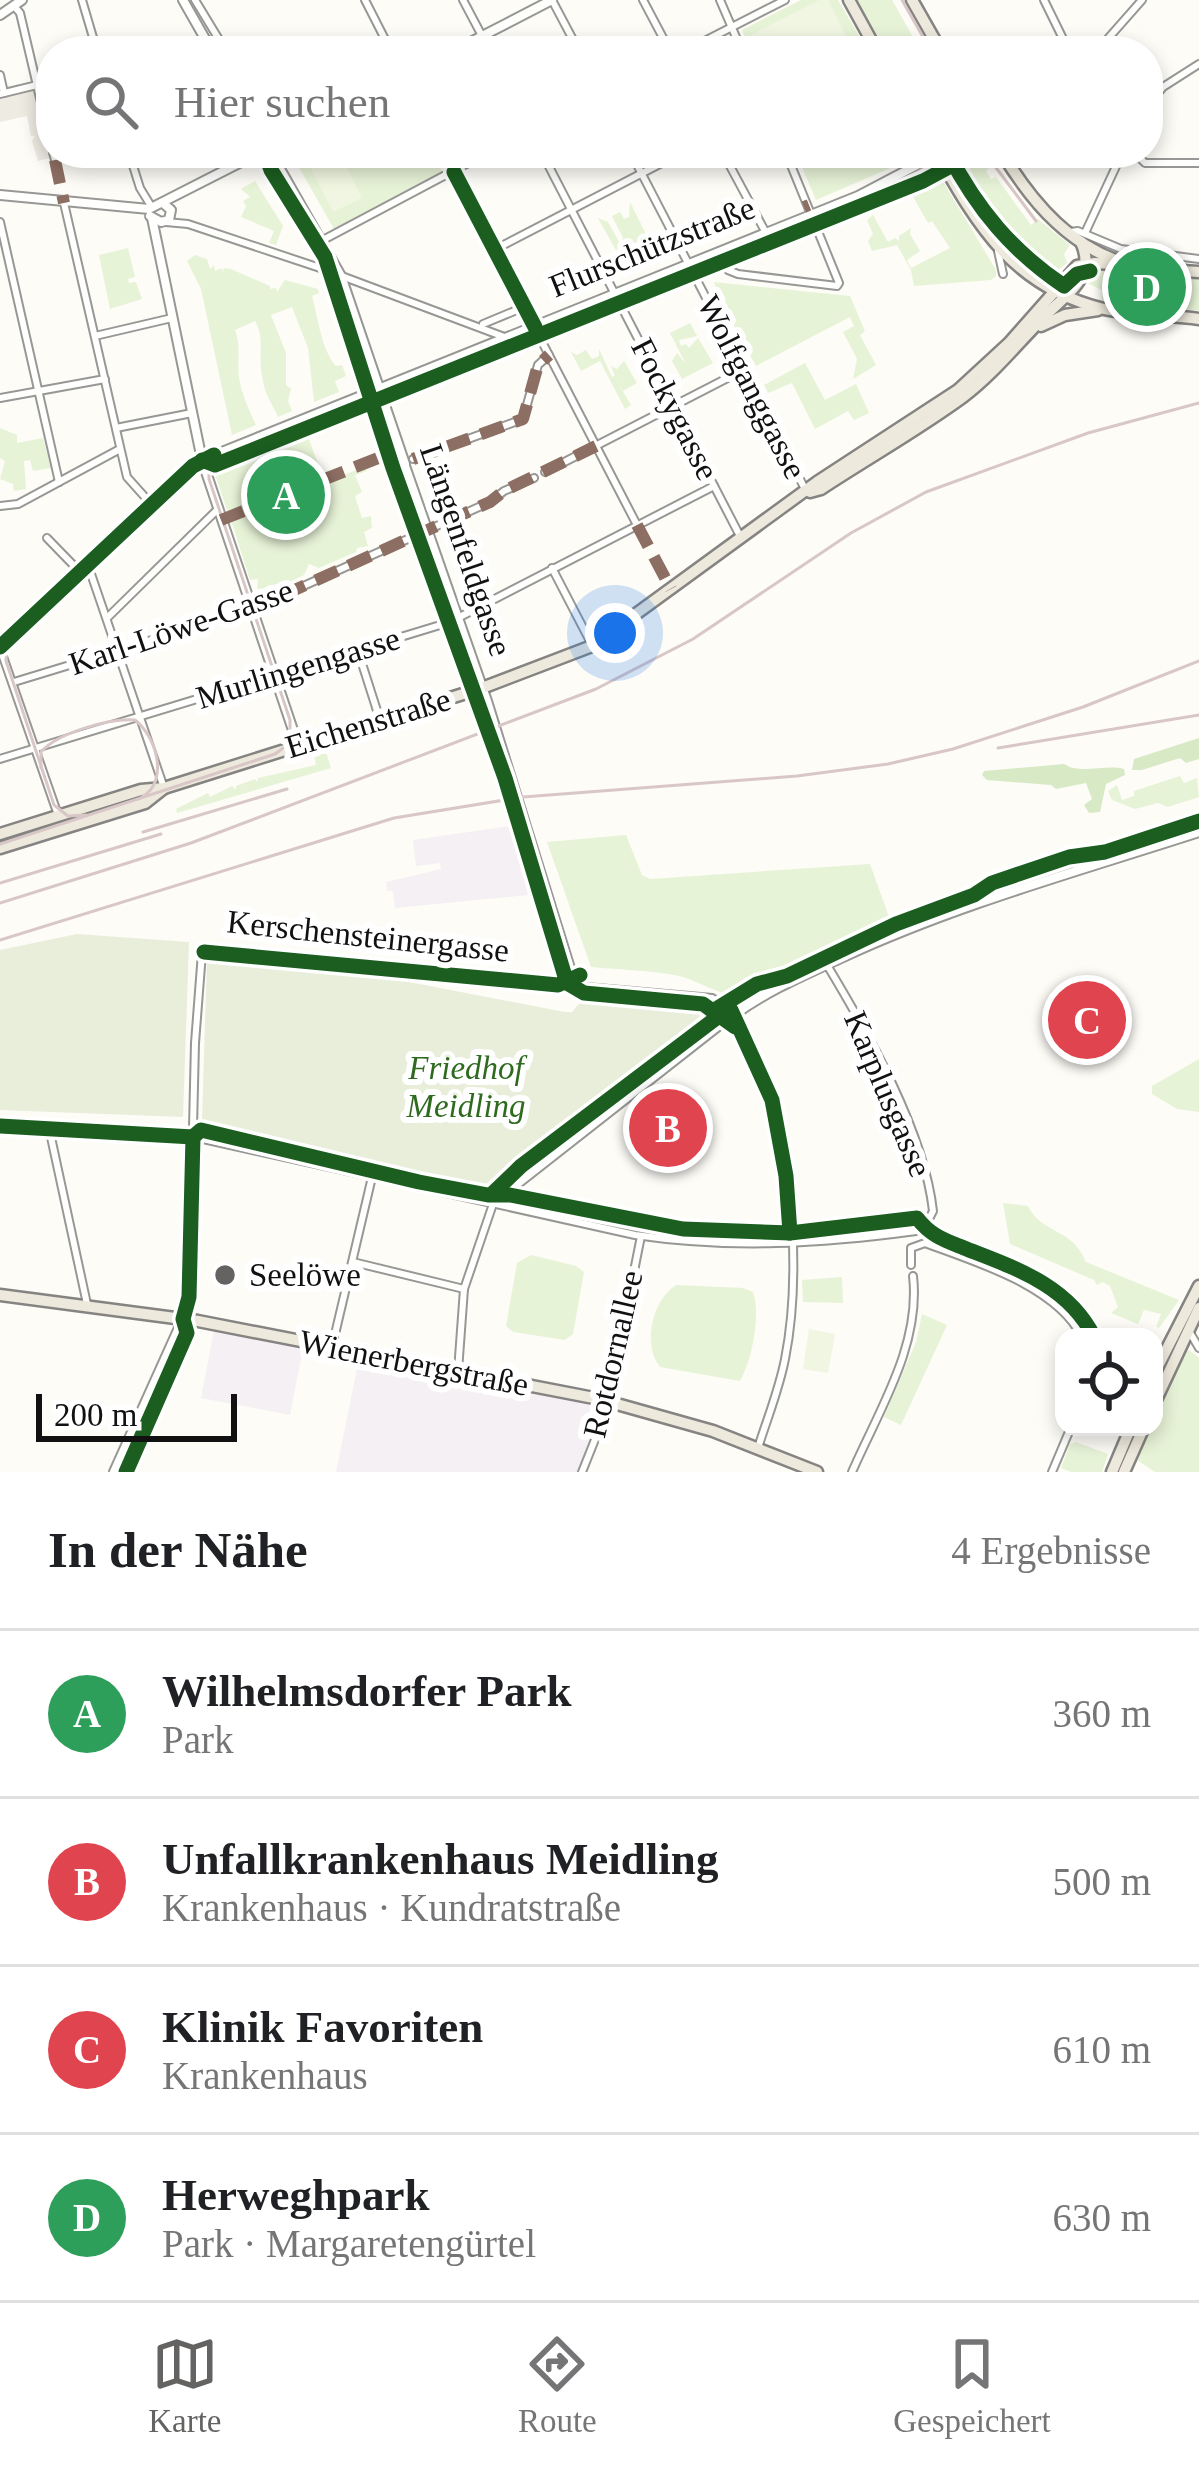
<!DOCTYPE html>
<html lang="de">
<head>
<meta charset="utf-8">
<style>
	body { margin:0; font-family:Georgia,serif; background:#f6f6f6; color:#202124 }
	.controls { position:absolute; right:36px; bottom:36px; display:grid; overflow:hidden; border-radius:24px; box-shadow:0 6px 18px #0003 }
	.controls button { width:108px; height:108px; display:grid; place-items:center; padding:0; border:0; border-bottom:3px solid #e0e0e0; background:#fff; color:#202124; font:60px sans-serif }
	.scale { position:absolute; left:36px; bottom:30px; width:201px; box-sizing:border-box; padding-left:12px; border:6px solid #111; border-top:0; font-size:33px; line-height:42px; white-space:nowrap; color:#111; -webkit-text-stroke:9px #fff; paint-order:stroke }
	.you { position:absolute; left:615px; top:633px; width:42px; height:42px; margin:-30px; border:9px solid #fff; border-radius:50%; background:#1a73e8; box-shadow:0 0 0 18px #1a73e833 }
	.badge { display:grid; place-items:center; width:78px; height:78px; border-radius:50%; background:#646362; color:#fff; font-size:39px; font-weight:700 }
	.pin { position:absolute; translate:-50% -50%; border:6px solid #fff; box-shadow:0 3px 12px #0006 }
	.list { margin:0; padding:0; list-style:none }
	h2 { display:flex; justify-content:space-between; align-items:center; height:156px; margin:0; padding:0 48px; font-size:51px }
	h2 small { font-size:39px; font-weight:400; color:#757577 }
	.list li { display:grid; grid-template-columns:78px 1fr auto; gap:36px; align-items:center; box-sizing:border-box; height:168px; padding:0 48px; border-top:3px solid #e0e0e0 }
	.list b { display:block; font-size:45px; white-space:nowrap }
	.list p { margin:0; font-size:39px; white-space:nowrap; color:#757577 }
	.list em { font-size:39px; font-style:normal; color:#757577 }
	.icon { flex:none; width:66px; height:66px; fill:none; stroke:currentColor; stroke-width:2; stroke-linecap:round; stroke-linejoin:round }
	.map { position:relative; flex:none; width:1199px; height:1472px; overflow:hidden }
	.search { position:absolute; background:#fff; box-shadow:0 6px 18px #0003; left:36px; right:36px; top:36px; height:132px; display:flex; align-items:center; gap:30px; box-sizing:border-box; padding:0 42px; border-radius:48px; color:#757577; font-size:45px }
	.sheet { height:828px; background:#fff }
	nav { display:flex; justify-content:space-around; align-items:center; box-sizing:border-box; height:168px; border-top:3px solid #e0e0e0; background:#fff; font-size:33px; color:#757577 }
	nav a { display:grid; justify-items:center; gap:6px }
	nav .on { color:#646362 }
	.map>svg:first-child { display:block }
	.industrial { fill:#f5f0f3 }
	.green { fill:#e7f3d7 }
	.forest { fill:#d8eac5 }
	.cemetery { fill:#e9eedb }
	.pitch { fill:#f0f6e1 }
	.plaza { fill:#edebe2 }
	.lines { fill:none; stroke-linecap:round; stroke-linejoin:round }
	.minor-casing { stroke:#979795; stroke-width:10 }
	.tertiary-casing { stroke:#979795; stroke-width:12 }
	.primary-casing { stroke:#858482; stroke-width:15 }
	.minor { stroke:#fffffe; stroke-width:6 }
	.tertiary { stroke:#fffffe; stroke-width:8 }
	.primary { stroke:#ede9dc; stroke-width:10 }
	.tram { stroke:#d9c6c7; stroke-width:3 }
	.rail { stroke:#d9c6c7; stroke-width:3 }
	.quiet { stroke:#8d6e63; stroke-width:12; stroke-dasharray:24 12; stroke-linecap:butt }
	.cycleway-casing { stroke:#fff; stroke-width:22 }
	.cycleway { stroke:#1b5e20; stroke-width:15 }
	.poi-dot { fill:#646362; stroke:#fff; stroke-width:4.5 }
	.labels { text-anchor:middle; dominant-baseline:central; stroke-width:12; stroke-linejoin:round; paint-order:stroke }
	.street-label { font-size:33px; fill:#111; stroke:#fff }
	.park-label { font-size:33px; font-style:italic; fill:#2f6b1f; stroke:#fff }
	.poi-label { font-size:33px; fill:#111; stroke:#fff; text-anchor:start }
</style>
</head>
<body>
<div class="map">
<svg width="1199" height="1472" viewBox="0 0 1199 1472">
	<rect width="100%" height="100%" fill="#fdfcf7"/>
	<g class="industrial">
		<polygon points="510,826 528,895 395,908 393,891 387,891 386,882 441,869 440,863 416,866 413,840"/>
		<polygon points="215,1325 304,1343 290,1415 201,1398"/>
		<polygon points="360,1354 606,1401 579,1472 336,1472"/>
	</g>
	<g class="green">
		<polygon points="801,0 838,0 868,51 751,51 742,30"/>
		<polygon points="857,0 892,0 921,51 886,51"/>
		<polygon points="291,153 433,153 443,173 334,229"/>
		<polygon points="796,153 925,153 816,200"/>
		<path d="M978,155L989,168L986,171L991,179L996,177L1031,225L1038,219L1070,245L1064,254L1067,263L1047,279C1006,248 980,213 954,169Z"/>
		<polygon points="939,175 996,270 996,276 991,280 914,286 911,270 897,245 872,251 868,241 873,234 867,220 873,215 888,242 895,238 899,241 899,236 911,228 910,234 920,251 907,260 911,268 950,248 932,221 928,223 908,188"/>
		<polygon points="255,181 283,226 276,245 269,243 274,231 241,217 246,206 243,201 250,197 241,189"/>
		<polygon points="630,202 650,242 630,253 632,261 623,263 598,218 608,222 619,242 623,238 612,216 620,212 624,219 629,217"/>
		<polygon points="128,248 135,277 128,279 129,283 136,282 142,299 110,309 99,255"/>
		<path d="M195,255L207,259L210,269L214,265L215,271L222,268V273L224,268L231,269L270,286V289L276,288L277,292L285,280L318,289L319,293L312,296C318,317 321,349 336,366L342,365L346,376L335,381L339,392L314,402L308,348L292,307L271,315L286,353V385L291,389L288,401L292,411L278,417C271,401 265,396 262,376C258,355 265,338 255,321L235,330C241,345 237,360 239,378C242,395 249,410 256,425L232,435L201,289L187,261Z"/>
		<polygon points="1097,269 1199,279 1199,311 1102,300 1102,290 1089,284"/>
		<polygon points="714,282 850,296 865,331 860,335 876,365 853,379 857,359 843,332 854,326 850,317 756,366 717,294"/>
		<polygon points="690,323 697,336 679,340 681,346 686,344 689,348 698,338 713,363 682,379 672,361 677,353 686,364 670,333"/>
		<polygon points="599,349 612,377 615,376 611,366 617,369 624,361 637,383 623,391 615,378 631,405 625,409 600,361 581,371 571,352 577,355 586,350 592,359 599,356"/>
		<polygon points="805,363 825,400 856,384 869,413 854,420 848,411 815,429 792,383 768,393 764,385"/>
		<polygon points="0,428 17,435 17,443 43,438 51,468 33,471 30,460 24,461 26,489 14,491 13,484 0,479 5,461 0,458"/>
		<polygon points="306,431 322,475 340,468 343,475 365,467 367,471 355,475 362,492 355,496 362,518 371,516 372,528 364,532 368,546 357,548 356,552 319,568 309,564 304,575 264,594 257,588 258,579 250,580 231,520 234,517 228,513 214,471 217,467 258,450 263,451 264,447"/>
		<polygon points="324,746 331,768 177,813 176,809 208,793 210,797 232,786 236,790 236,786 255,779 257,782 258,778 316,765 313,750"/>
		<polygon points="1180,776 1184,783 1197,778 1199,797 1168,807 1158,803 1135,809 1112,800 1108,791 1117,785 1122,800 1134,796 1134,791"/>
		<path d="M626,835L642,875L650,879L870,864L889,917L734,994C718,995 697,980 679,976C651,970 620,970 591,967L547,842Z"/>
		<polygon points="976,888 975,893 910,915 786,975 772,977 867,929"/>
		<polygon points="1199,1059 1199,1112 1177,1109 1152,1094 1152,1086"/>
		<polygon points="202,1121 493,1188 485,1191 202,1128"/>
		<path d="M1003,1203L1028,1206C1041,1234 1072,1227 1086,1262L1179,1300L1159,1328L1156,1327L1161,1314L1144,1310L1138,1324L1111,1313L1118,1307L1110,1286L1103,1282L1097,1285L1094,1280L1010,1244Z"/>
		<polygon points="531,1255 576,1266 584,1272 573,1334 565,1340 513,1332 506,1326 517,1263"/>
		<polygon points="842,1277 843,1303 803,1302 802,1280"/>
		<path d="M676,1285L743,1288L753,1292C761,1316 752,1359 740,1381L660,1367C642,1345 652,1300 676,1285Z"/>
		<polygon points="922,1314 947,1325 901,1425 884,1417 916,1342"/>
		<polygon points="1184,1350 1189,1350 1199,1358 1199,1472 1155,1472 1137,1460"/>
		<polygon points="1076,1442 1108,1454 1102,1472 1071,1472 1061,1468 1070,1444"/>
	</g>
	<g class="forest">
		<polygon points="1199,738 1199,759 1186,763 1180,758 1142,770 1132,770 1134,759"/>
		<path d="M1064,764C1081,775 1104,764 1124,769L1125,775L1106,784L1100,812L1089,813L1084,805L1092,799L1086,783L1056,789L1051,785L987,780L982,775L984,771Z"/>
	</g>
	<g class="cemetery">
		<polygon points="77,934 189,942 183,1117 0,1110 0,950"/>
		<path d="M207,959L378,976L565,1012H572L586,996L702,1007L711,1020C633,1071 562,1125 493,1188L202,1121Z"/>
	</g>
	<g class="pitch">
		<polygon points="819,0 828,0 847,38 822,51 760,51 751,35"/>
		<polygon points="303,153 320,153 325,163 341,155 362,198 333,212"/>
		<polygon points="809,1329 835,1334 828,1373 803,1369"/>
	</g>
	<polygon class="plaza" points="37,85 54,157 38,161 32,141 35,136 31,136 27,116 0,122 0,94"/>
	<g class="lines">
		<defs>
			<g id="minor">
				<polyline points="82,0 97,51"/>
				<polyline points="195,0 226,51"/>
				<polyline points="365,0 391,51"/>
				<polyline points="463,0 490,51"/>
				<polyline points="552,0 579,51"/>
				<polyline points="643,0 670,51"/>
				<polyline points="720,0 742,51"/>
				<polyline points="1044,0 1069,51"/>
				<polyline points="14,6 20,13 51,145"/>
				<polyline points="685,51 785,0"/>
				<polyline points="1097,51 1142,0"/>
				<polyline points="0,75 4,93"/>
				<polyline points="0,94 37,85"/>
				<polyline points="1148,105 1163,87 1199,64"/>
				<polyline points="53,153 55,160"/>
				<polyline points="129,153 140,188 151,206"/>
				<polyline points="542,153 741,538"/>
				<polyline points="631,153 805,489"/>
				<polyline points="723,153 766,233"/>
				<polyline points="1135,153 1145,163 1199,163"/>
				<polyline points="454,172 637,525"/>
				<polyline points="64,203 127,477 152,505"/>
				<polyline points="0,222 59,482"/>
				<polyline points="166,222 188,224 323,269 507,338"/>
				<polyline points="1070,232 1078,231 1121,249 1199,259"/>
				<polyline points="1085,233 1119,160 1117,153"/>
				<polyline points="323,240 487,153"/>
				<polyline points="494,250 681,153"/>
				<polyline points="998,251 1003,274"/>
				<polyline points="718,252 728,270 738,274 837,286 839,283 786,153"/>
				<polyline points="483,324 524,307"/>
				<polyline points="95,336 172,318"/>
				<polyline points="0,398 105,379"/>
				<polyline points="116,428 192,413"/>
				<polyline points="413,459 523,419 538,365 549,355"/>
				<polyline points="545,472 743,370"/>
				<polyline points="0,506 18,504 120,449"/>
				<polyline points="47,538 80,572"/>
				<polyline points="88,565 164,788"/>
				<polyline points="552,568 592,645"/>
				<polyline points="107,618 218,509"/>
				<polyline points="0,648 58,815"/>
				<polyline points="358,651 380,720"/>
				<polyline points="14,682 250,610 490,502 504,491 534,478"/>
				<polyline points="0,759 450,622 714,486"/>
				<path d="M0,1126L185,1135L635,1235C730,1249 821,1244 916,1231L925,1227L933,1211C924,1131 868,1033 827,965"/>
				<polyline points="49,1128 87,1304"/>
				<polyline points="353,1262 464,1289"/>
				<path d="M911,1265V1248L925,1243C976,1262 1057,1286 1082,1337"/>
				<polyline points="183,1319 189,1297 195,1043 202,953 220,950 558,985 574,981"/>
				<polyline points="1189,1331 1199,1348"/>
				<polyline points="332,1347 372,1177"/>
				<path d="M458,1371L464,1289L493,1204L730,1018C746,1044 763,1071 772,1101C794,1175 800,1284 785,1359C779,1390 767,1419 758,1448"/>
				<polyline points="582,1472 606,1412 641,1236"/>
				<path d="M852,1472C879,1410 921,1345 913,1276"/>
				<polyline points="1052,1472 1071,1427"/>
			</g>
			<g id="tertiary">
				<polyline points="183,0 212,51"/>
				<polyline points="0,15 22,0"/>
				<polyline points="453,51 552,0"/>
				<polyline points="271,153 341,276 405,464"/>
				<polyline points="876,191 912,180 943,164"/>
				<polyline points="0,195 149,209 259,153"/>
				<polyline points="150,216 161,222 169,220 171,210 164,204"/>
				<polyline points="152,218 202,460 298,745"/>
				<path d="M404,463L487,701L574,981L586,988L712,999L730,1018C764,992 804,975 843,957C958,904 1079,871 1199,832"/>
				<polyline points="0,647 202,460 858,196 938,154"/>
				<polyline points="114,1472 183,1319"/>
			</g>
			<g id="primary">
				<polyline points="849,0 877,51"/>
				<polyline points="912,0 941,51"/>
				<path d="M937,153C978,227 1015,288 1104,309C1134,316 1168,315 1199,319"/>
				<path d="M1002,153C1033,204 1072,250 1134,266C1154,271 1178,270 1199,272"/>
				<polyline points="1041,326 1065,315 1098,310"/>
				<path d="M810,492L821,489C868,458 918,430 963,397C996,372 1020,340 1050,311C1071,291 1096,274 1081,242"/>
				<polyline points="0,834 141,790 164,788 482,688 592,646 817,482 958,390 1009,343 1077,266 1095,263 1133,265"/>
				<polyline points="0,848 145,803 164,788"/>
				<polyline points="0,1295 198,1321 599,1399 713,1431 817,1472"/>
				<polyline points="1154,1374 1199,1286"/>
				<polyline points="1154,1404 1199,1308"/>
				<polyline points="1112,1472 1131,1427"/>
				<polyline points="1124,1472 1144,1427"/>
			</g>
		</defs>
		<use href="#minor" class="minor-casing"/>
		<use href="#tertiary" class="tertiary-casing"/>
		<use href="#primary" class="primary-casing"/>
		<use href="#minor" class="minor"/>
		<use href="#tertiary" class="tertiary"/>
		<use href="#primary" class="primary"/>
		<g class="tram">
			<polyline points="902,0 931,51"/>
			<polyline points="985,153 1036,221"/>
			<path d="M41,768V752C57,733 110,718 135,720C157,737 169,782 142,797"/>
			<polyline points="86,815 68,816 54,805 6,661 7,643 178,480 217,452"/>
			<polyline points="0,844 275,754 290,743 290,720 209,479 209,465 217,456 904,179 953,153"/>
		</g>
		<g class="rail">
			<polyline points="998,748 1199,715"/>
			<polyline points="143,832 287,789"/>
			<polyline points="0,883 161,834"/>
			<polyline points="0,903 191,843 596,689 693,639 851,533 926,492 1088,433 1199,403"/>
			<polyline points="0,940 394,818 523,797 797,776 888,764 953,749 1083,707 1199,661"/>
		</g>
		<g class="quiet">
			<polyline points="927,154 929,153"/>
			<polyline points="55,160 64,203"/>
			<polyline points="804,207 809,205"/>
			<polyline points="413,459 523,419 538,365 549,355"/>
			<polyline points="221,520 391,453"/>
			<polyline points="637,525 671,589"/>
			<polyline points="250,610 490,502 504,491 596,446"/>
		</g>
		<defs>
			<g id="cycleway">
				<polyline points="265,153 271,170 325,257 393,468 505,778 567,983 584,993 703,1004 735,1027"/>
				<path d="M948,153C977,209 1012,251 1064,286L1077,274L1090,271"/>
				<polyline points="454,172 535,327"/>
				<polyline points="202,460 215,465 923,181 975,153"/>
				<polyline points="0,647 193,466 214,455"/>
				<polyline points="204,952 558,985 580,975"/>
				<polyline points="731,1010 772,1100 786,1176 790,1233"/>
				<polyline points="713,1011 757,984 787,976 896,924 974,895 992,883 1069,857 1105,852 1199,821"/>
				<path d="M0,1126L193,1137L201,1130L419,1182L488,1195H510L683,1229L790,1233L917,1218C931,1236 944,1240 964,1248C1015,1268 1068,1285 1094,1337"/>
				<polyline points="492,1194 521,1166 715,1019 714,1015"/>
				<polyline points="126,1472 187,1333 183,1319 189,1297 193,1137"/>
			</g>
		</defs>
		<use href="#cycleway" class="cycleway-casing"/>
		<use href="#cycleway" class="cycleway"/>
	</g>
	<circle class="poi-dot" cx="225" cy="1275" r="12"/>
	<g class="labels">
		<g class="street-label">
			<text transform="translate(652 247) rotate(-22)">Flurschützstraße</text>
			<text transform="translate(752 387) rotate(63)">Wolfganggasse</text>
			<text transform="translate(675 409) rotate(63)">Fockygasse</text>
			<text transform="translate(466 550) rotate(71)">Längenfeldgasse</text>
			<text transform="translate(181 627) rotate(-19)">Karl-Löwe-Gasse</text>
			<text transform="translate(298 668) rotate(-17)">Murlingengasse</text>
			<text transform="translate(368 723) rotate(-17)">Eichenstraße</text>
			<text transform="translate(368 936) rotate(6)">Kerschensteinergasse</text>
			<text transform="translate(888 1094) rotate(67)">Karplusgasse</text>
			<text transform="translate(613 1354) rotate(-77)">Rotdornallee</text>
			<text transform="translate(414 1363) rotate(11)">Wienerbergstraße</text>
		</g>
		<g class="park-label">
			<text x="466" y="1068">Friedhof<tspan x="466" dy="38">Meidling</tspan></text>
		</g>
		<g class="poi-label">
			<text x="249" y="1275">Seelöwe</text>
		</g>
	</g>
</svg>
<div class="controls">
<button><svg class="icon" aria-label="locate" viewBox="0 0 24 24"><circle cx="12" cy="12" r="6"/><path d="M12 2v4M12 18v4M2 12h4M18 12h4"/></svg></button>
</div>
<div class="scale">200 m</div>
<div class="you"></div>
<div class="pin badge" style="left:286px;top:495px;background:#2e9e5b">A</div>
<div class="pin badge" style="left:668px;top:1128px;background:#e0444e">B</div>
<div class="pin badge" style="left:1087px;top:1020px;background:#e0444e">C</div>
<div class="pin badge" style="left:1147px;top:287px;background:#2e9e5b">D</div>
<div class="search"><svg class="icon" aria-label="search" viewBox="0 0 24 24"><circle cx="10" cy="10" r="6"/><path d="M15 15l6 6"/></svg>Hier suchen</div>
</div>
<section class="sheet">
<h2>In der Nähe<small>4 Ergebnisse</small></h2>
<ul class="list">
<li><span class="badge" style="background:#2e9e5b">A</span><div><b>Wilhelmsdorfer Park</b><p>Park</p></div><em>360 m</em></li>
<li><span class="badge" style="background:#e0444e">B</span><div><b>Unfallkrankenhaus Meidling</b><p>Krankenhaus · Kundratstraße</p></div><em>500 m</em></li>
<li><span class="badge" style="background:#e0444e">C</span><div><b>Klinik Favoriten</b><p>Krankenhaus</p></div><em>610 m</em></li>
<li><span class="badge" style="background:#2e9e5b">D</span><div><b>Herweghpark</b><p>Park · Margaretengürtel</p></div><em>630 m</em></li>
</ul>
</section>
<nav>
<a class="on"><svg class="icon" aria-label="map" viewBox="0 0 24 24"><path d="M3 6l6-2 6 2 6-2v14l-6 2-6-2-6 2zM9 4v14M15 6v14"/></svg>Karte</a>
<a><svg class="icon" aria-label="directions" viewBox="0 0 24 24"><path d="M12 3l9 9-9 9-9-9zM9 14v-3h6M13 9l2 2-2 2"/></svg>Route</a>
<a><svg class="icon" aria-label="saved" viewBox="0 0 24 24"><path d="M7 4h10v16l-5-4-5 4z"/></svg>Gespeichert</a>
</nav>
</body>
</html>
